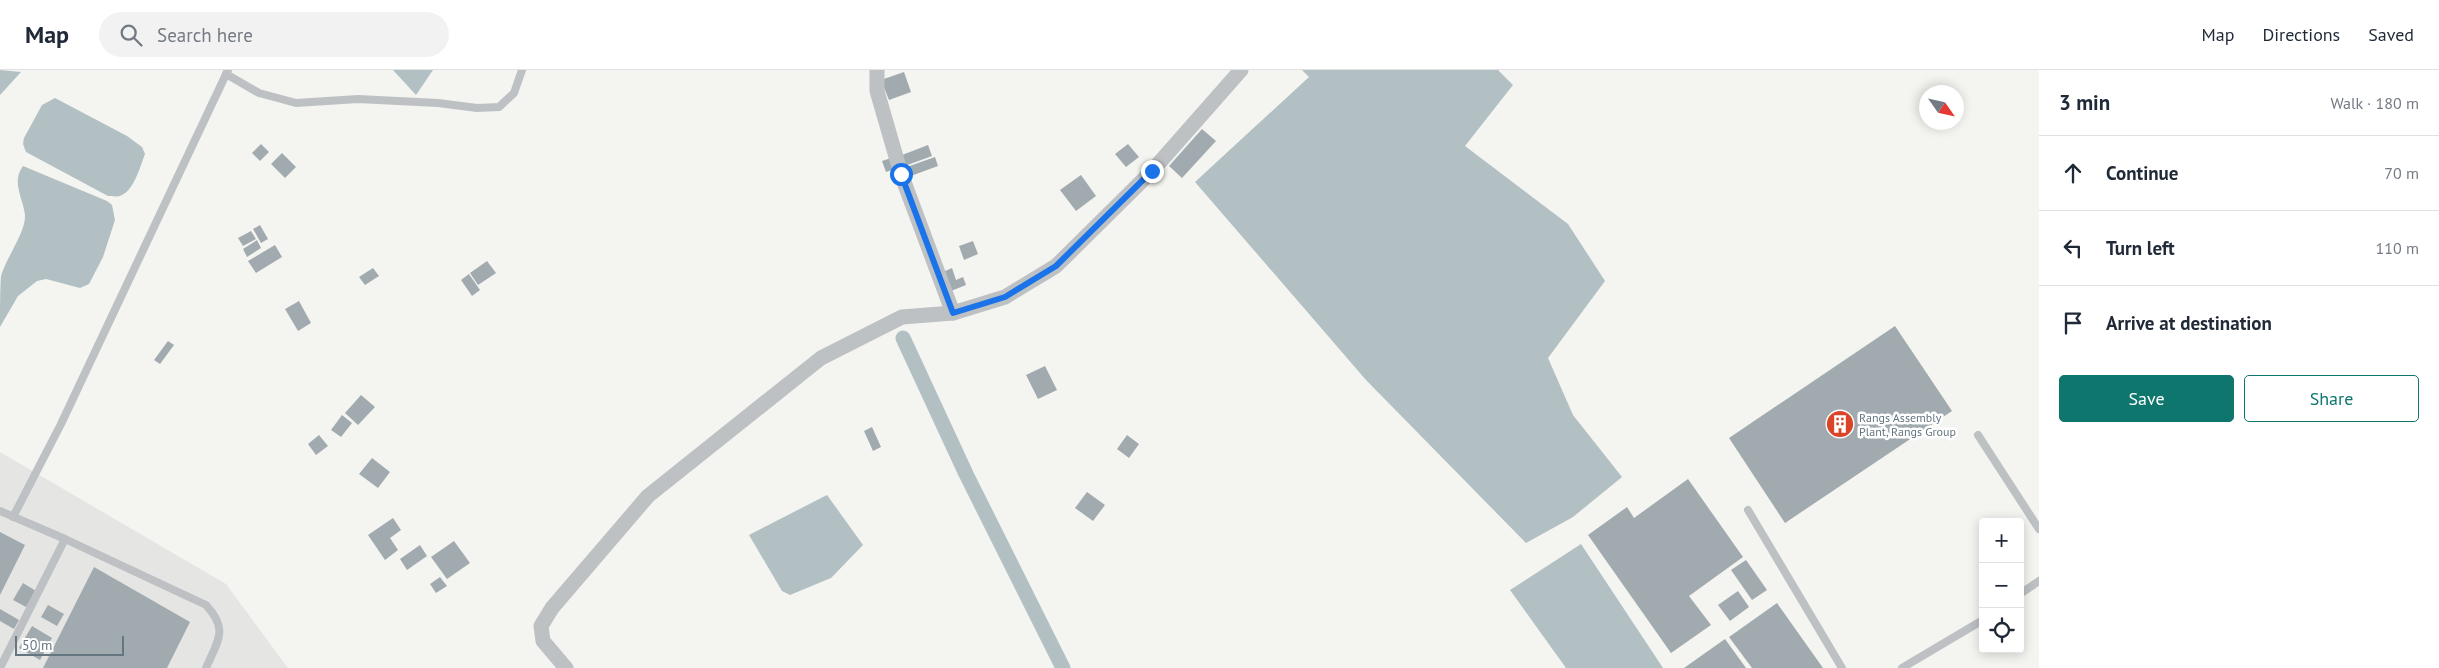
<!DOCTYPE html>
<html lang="en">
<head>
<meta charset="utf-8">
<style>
	body { margin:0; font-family:"PT Sans",sans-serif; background:#f2f2f3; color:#1f2937 }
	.controls { position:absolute; right:15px; bottom:15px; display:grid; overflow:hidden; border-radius:5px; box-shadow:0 2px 12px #0003 }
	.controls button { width:45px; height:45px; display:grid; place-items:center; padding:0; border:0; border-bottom:1px solid #e0e1e3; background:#fff; color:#1f2937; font:25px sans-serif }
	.compass { position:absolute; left:1919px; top:15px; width:45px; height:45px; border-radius:50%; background:#fff; box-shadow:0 2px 12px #0003; rotate:124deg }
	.scale { position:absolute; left:15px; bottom:12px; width:109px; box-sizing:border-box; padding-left:5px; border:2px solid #647680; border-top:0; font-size:14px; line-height:18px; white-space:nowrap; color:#647680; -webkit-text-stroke:4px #fff; paint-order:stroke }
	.stop { position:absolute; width:15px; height:15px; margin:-11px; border:4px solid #1a73e8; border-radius:50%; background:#fff }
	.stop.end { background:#1a73e8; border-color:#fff; box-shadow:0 1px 5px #0008 }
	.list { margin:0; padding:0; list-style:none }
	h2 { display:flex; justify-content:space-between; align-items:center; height:65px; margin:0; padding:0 20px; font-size:21px }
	h2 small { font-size:16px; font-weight:400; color:#747a83 }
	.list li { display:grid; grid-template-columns:32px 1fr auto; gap:15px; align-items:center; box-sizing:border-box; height:75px; padding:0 20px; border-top:1px solid #e0e1e3 }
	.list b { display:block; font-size:19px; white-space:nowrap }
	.list em { font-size:16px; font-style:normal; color:#747a83 }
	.actions { display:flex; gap:10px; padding:15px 20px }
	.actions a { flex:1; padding:11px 0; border:1px solid #0f766e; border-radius:5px; text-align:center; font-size:18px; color:#0f766e }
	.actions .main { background:#0f766e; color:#fff }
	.icon { flex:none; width:28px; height:28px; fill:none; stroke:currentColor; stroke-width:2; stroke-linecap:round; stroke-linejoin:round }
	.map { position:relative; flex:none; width:2039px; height:598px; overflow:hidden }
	header { display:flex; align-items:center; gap:30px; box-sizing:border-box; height:70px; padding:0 25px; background:#fff; border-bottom:1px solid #e0e1e3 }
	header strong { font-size:24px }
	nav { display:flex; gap:28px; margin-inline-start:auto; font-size:18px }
	.search { width:350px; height:45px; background:#f2f2f3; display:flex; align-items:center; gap:12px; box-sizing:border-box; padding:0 18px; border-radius:28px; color:#747a83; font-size:19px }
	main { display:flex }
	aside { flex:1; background:#fff }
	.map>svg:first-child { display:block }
	.built { fill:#e5e5e4 }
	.water { fill:#b2c0c3 }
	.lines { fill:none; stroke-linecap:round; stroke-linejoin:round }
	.canal { stroke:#b2c0c3; stroke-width:15 }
	.building { fill:#a1abaf }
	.lane { stroke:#bdc1c4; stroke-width:8 }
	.street { stroke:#bdc1c4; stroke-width:15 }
	.route { stroke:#1a73e8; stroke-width:6 }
	.labels { text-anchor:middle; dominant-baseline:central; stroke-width:5; stroke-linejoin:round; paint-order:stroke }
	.poi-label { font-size:12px; fill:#647680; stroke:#fff; text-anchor:start }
</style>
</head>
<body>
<header>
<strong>Map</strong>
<div class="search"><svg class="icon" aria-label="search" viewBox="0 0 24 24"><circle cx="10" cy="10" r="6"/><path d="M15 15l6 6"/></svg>Search here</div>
<nav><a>Map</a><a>Directions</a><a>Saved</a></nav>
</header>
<main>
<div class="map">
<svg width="2039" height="598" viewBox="0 0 2039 598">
	<rect width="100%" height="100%" fill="#f4f4f0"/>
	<polygon class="built" points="0,382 226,514 288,598 0,598"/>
	<g class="water">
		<polygon points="0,0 21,2 0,25"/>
		<polygon points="393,0 433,0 416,25"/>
		<polygon points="1302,0 1498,0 1513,15 1465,76 1568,154 1605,211 1548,288 1573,345 1622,407 1573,447 1526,473 1366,310 1195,112 1309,7"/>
		<path d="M55,28L127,66L142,77L145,84C140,97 134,121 120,126C117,127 111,126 108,126L26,82L23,74L24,68L42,35Z"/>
		<path d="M23,96L107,131L112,135L115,150L103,187L89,214L80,218L46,209L37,211L18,226L0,257C0,241 0,221 1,206C6,188 26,162 25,145C23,128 11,112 23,96Z"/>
		<polygon points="827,425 863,475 831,508 790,525 782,521 749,465"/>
		<polygon points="1581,474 1663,598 1566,598 1510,520"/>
	</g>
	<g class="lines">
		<polyline class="canal" points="903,268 966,404 1063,598"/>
	</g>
	<g class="building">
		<polygon points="904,2 911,22 889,30 881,10"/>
		<polygon points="1202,59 1216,71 1182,108 1169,96"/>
		<polygon points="261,74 269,82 260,91 252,83"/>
		<polygon points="1128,74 1139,87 1126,97 1115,84"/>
		<polygon points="928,75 932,86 902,97 897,87"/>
		<polygon points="282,83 296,97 285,108 271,94"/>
		<polygon points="894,87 898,98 886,102 882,91"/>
		<polygon points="935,87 938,96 908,107 904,98"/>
		<polygon points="1081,105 1096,126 1076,141 1060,120"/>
		<polygon points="260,155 268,169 261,173 253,159"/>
		<polygon points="251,161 256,169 243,176 238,168"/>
		<polygon points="257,170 261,178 247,187 243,179"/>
		<polygon points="973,171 978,184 964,190 959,176"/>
		<polygon points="275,175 282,187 256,203 248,191"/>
		<polygon points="487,191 496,203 478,215 470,203"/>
		<polygon points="373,198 379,206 365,215 359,207"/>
		<polygon points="952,198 956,210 963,207 966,215 951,221 943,202"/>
		<polygon points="469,204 480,220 472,226 461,210"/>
		<polygon points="299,231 311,253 298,261 285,239"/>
		<polygon points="1895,256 1952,341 1785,453 1729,368"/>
		<polygon points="168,271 174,275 160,294 154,290"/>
		<polygon points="1045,296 1057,320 1038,329 1026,305"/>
		<polygon points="361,325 375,337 358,355 345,343"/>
		<polygon points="342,345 352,353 341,367 331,360"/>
		<polygon points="872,357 881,377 873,381 864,361"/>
		<polygon points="319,365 328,376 316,385 308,374"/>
		<polygon points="1127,365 1139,374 1129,388 1117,379"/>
		<polygon points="372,388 390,402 378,418 359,404"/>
		<polygon points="1688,409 1743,487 1689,526 1711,555 1671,583 1588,465 1627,437 1634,448"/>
		<polygon points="1087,422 1105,435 1093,451 1075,438"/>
		<polygon points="393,448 401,460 390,468 398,480 385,490 368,465"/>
		<polygon points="0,462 25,475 0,525"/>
		<polygon points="454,471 470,493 447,509 431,487"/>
		<polygon points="420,475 427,486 407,500 400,489"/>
		<polygon points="1746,490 1767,520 1752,530 1731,500"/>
		<polygon points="94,497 190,552 167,598 43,598"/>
		<polygon points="440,507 447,516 436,523 430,514"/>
		<polygon points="23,513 36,521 26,537 13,530"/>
		<polygon points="1738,521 1749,537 1730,551 1718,535"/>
		<polygon points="1777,533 1823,598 1752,598 1729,567"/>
		<polygon points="48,535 64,544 57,556 41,547"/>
		<polygon points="0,539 19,550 14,559 0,551"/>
		<polygon points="32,556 52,568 40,590 19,578"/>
		<polygon points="1725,569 1746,598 1684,598"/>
	</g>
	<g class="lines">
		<g class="lane">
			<polyline points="226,4 259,23 296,33 358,29 438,33 477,38 499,37 514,23 522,0"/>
			<polyline points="1978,365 2039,459"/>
			<polyline points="1748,440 1842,598"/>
			<path d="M0,441L65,469L206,535C229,560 218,570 206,598"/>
			<polyline points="13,447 61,354 228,0"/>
			<polyline points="2020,524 2039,511"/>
			<polyline points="0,598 65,469"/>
			<polyline points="1902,598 1983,550"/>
		</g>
		<g class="street">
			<polyline points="877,0 877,21 901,104 953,243"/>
			<polyline points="566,598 543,571 541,556 552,538 648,426 821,288 902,247 953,243 1005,227 1056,196 1152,101 1241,0"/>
		</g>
	</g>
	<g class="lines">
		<polyline class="route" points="901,104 953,243 1005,227 1056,196 1152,101"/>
	</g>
	<defs>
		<symbol id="building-disc" viewBox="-11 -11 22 22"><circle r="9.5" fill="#da452a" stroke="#fff"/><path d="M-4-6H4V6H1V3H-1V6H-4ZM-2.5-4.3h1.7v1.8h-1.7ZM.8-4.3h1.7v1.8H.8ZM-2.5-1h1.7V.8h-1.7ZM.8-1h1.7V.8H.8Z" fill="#fff"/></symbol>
	</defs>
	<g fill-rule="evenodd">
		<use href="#building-disc" x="1824" y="338" width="32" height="32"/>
	</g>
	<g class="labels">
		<g class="poi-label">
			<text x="1859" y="347">Rangs Assembly<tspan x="1859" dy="14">Plant, Rangs Group</tspan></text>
		</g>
	</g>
</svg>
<div class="controls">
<button>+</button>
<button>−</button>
<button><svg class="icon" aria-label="locate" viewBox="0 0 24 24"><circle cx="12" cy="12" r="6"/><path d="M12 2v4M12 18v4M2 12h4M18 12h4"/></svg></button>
</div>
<svg class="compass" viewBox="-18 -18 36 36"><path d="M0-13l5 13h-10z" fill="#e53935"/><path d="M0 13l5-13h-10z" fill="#747a83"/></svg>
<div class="scale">50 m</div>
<div class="stop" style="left:901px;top:104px"></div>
<div class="stop end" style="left:1152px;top:101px"></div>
</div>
<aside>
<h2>3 min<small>Walk · 180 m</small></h2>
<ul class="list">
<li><svg class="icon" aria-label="ahead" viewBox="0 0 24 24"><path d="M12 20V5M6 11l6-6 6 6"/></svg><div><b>Continue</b></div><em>70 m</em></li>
<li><svg class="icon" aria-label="left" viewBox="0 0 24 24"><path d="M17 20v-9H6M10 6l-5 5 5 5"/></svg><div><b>Turn left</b></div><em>110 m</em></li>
<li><svg class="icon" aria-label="arrive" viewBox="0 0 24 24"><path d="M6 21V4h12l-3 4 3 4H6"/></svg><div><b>Arrive at destination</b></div></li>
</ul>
<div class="actions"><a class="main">Save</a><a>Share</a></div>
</aside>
</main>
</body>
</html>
